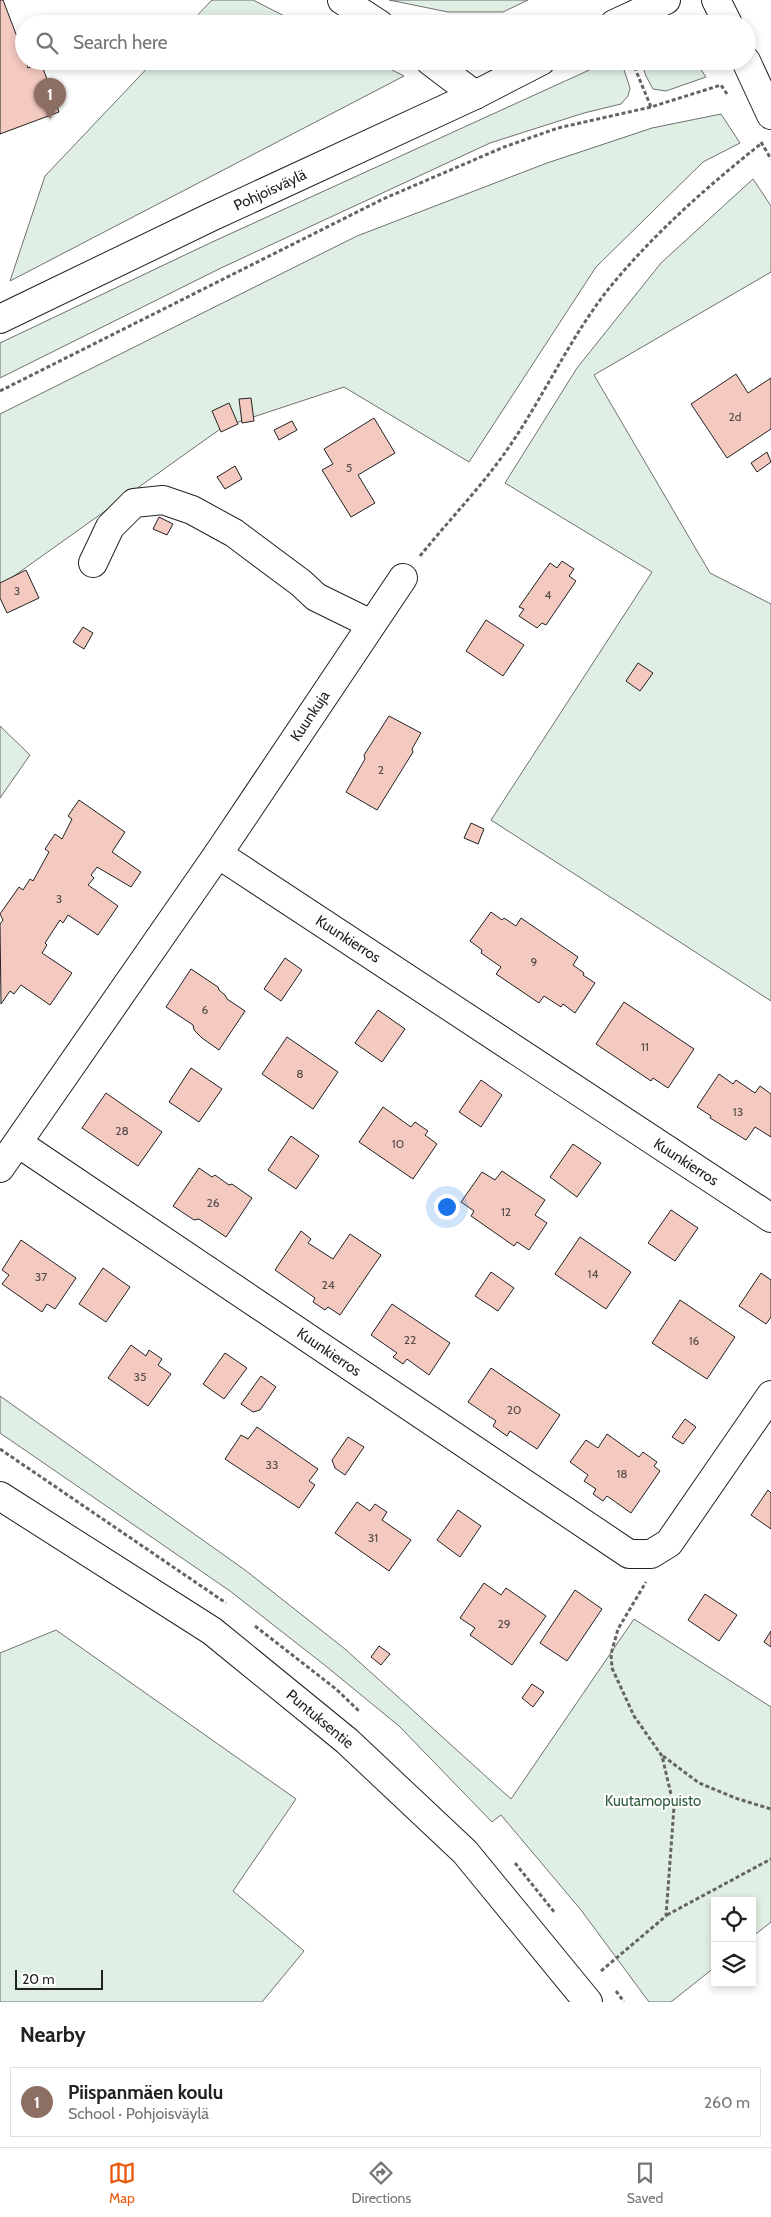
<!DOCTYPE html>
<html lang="en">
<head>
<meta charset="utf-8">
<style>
	body { margin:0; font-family:Cabin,sans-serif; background:#f2f2f2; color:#202124 }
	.controls { position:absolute; right:15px; bottom:15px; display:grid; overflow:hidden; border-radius:0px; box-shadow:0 2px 8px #0003 }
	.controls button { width:45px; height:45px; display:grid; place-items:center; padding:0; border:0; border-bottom:1px solid #e0e0e0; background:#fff; color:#202124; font:25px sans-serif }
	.scale { position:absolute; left:15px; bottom:12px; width:88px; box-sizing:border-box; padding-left:5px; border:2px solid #222; border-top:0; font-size:14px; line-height:18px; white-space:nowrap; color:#222; -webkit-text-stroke:4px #fff; paint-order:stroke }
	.you { position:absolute; left:446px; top:1206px; width:18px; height:18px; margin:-12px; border:4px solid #fff; border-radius:50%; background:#1a73e8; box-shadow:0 0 0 8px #1a73e833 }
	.badge { display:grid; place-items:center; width:32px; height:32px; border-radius:50%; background:#ea580c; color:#fff; font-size:16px; font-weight:700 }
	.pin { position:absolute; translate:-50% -41px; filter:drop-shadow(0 1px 2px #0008) }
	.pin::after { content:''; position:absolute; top:26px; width:18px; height:15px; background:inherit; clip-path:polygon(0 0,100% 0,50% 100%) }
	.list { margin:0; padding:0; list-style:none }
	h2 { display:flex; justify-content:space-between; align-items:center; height:65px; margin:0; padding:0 20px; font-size:21px }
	h2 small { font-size:16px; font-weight:400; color:#757577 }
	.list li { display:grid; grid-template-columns:32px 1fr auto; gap:15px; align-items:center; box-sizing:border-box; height:70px; margin:0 10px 10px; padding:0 10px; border:1px solid #e0e0e0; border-radius:0px }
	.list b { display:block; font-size:19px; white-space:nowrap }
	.list p { margin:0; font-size:16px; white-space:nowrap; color:#757577 }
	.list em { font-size:16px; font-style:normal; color:#757577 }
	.icon { flex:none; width:28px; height:28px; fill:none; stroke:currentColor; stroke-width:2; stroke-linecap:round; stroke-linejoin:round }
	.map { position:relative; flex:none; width:771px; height:2002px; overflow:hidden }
	.search { position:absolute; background:#fff; box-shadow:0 2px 8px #0003; left:15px; right:15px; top:15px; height:55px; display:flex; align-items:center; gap:12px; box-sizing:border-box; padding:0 18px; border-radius:28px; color:#757577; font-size:19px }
	.sheet { height:145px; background:#fff }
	nav { display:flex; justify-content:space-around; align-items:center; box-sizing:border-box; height:70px; border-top:1px solid #e0e0e0; background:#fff; font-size:14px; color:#757577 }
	nav a { display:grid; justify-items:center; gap:2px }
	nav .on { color:#ea580c }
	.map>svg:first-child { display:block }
	.green { fill:#e0efe3; stroke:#6f6f6f }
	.building { fill:#f3c9c0; stroke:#222 }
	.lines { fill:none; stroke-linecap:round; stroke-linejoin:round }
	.minor-casing { stroke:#222; stroke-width:30 }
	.major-casing { stroke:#222; stroke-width:30 }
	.path { stroke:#646464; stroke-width:3; stroke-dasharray:4 2.5; stroke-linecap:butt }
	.minor { stroke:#fff; stroke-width:28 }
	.major { stroke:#fff; stroke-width:28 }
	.labels { text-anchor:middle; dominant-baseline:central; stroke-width:4; stroke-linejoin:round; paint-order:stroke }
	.number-label { font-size:12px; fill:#564c4a }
	.street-label { font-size:15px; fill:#222; stroke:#fff }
	.park-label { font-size:15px; fill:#2f5e38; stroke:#fff }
</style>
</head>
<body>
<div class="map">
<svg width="771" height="2002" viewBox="0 0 771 2002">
	<rect width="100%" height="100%" fill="#fff"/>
	<g class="green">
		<polygon points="212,0 253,0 300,24 189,24"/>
		<polygon points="389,0 528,0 503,12 448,12"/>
		<polygon points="154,61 374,61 404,76 10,281 45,176"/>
		<polygon points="609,61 621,61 630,88 628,96 621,104 584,113 490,143 221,268 0,378 0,343 210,243"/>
		<polygon points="641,61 695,61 706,77 666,91 653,89 646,76"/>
		<polygon points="721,114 740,143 703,162 596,267 469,462 344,387 223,427 0,586 0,414 357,236 547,163 652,128"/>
		<polygon points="753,179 771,206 771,272 594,375 710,573 771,604 771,1001 491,820 652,572 505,483 577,368 661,263"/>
		<polygon points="0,726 30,755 0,798"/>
		<polygon points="0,1396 245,1570 345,1649 511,1799 634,1619 771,1707 771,1922 752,1937 752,1901 715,1901 715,1967 671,2002 649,2002 581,1910 501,1815 492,1822 399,1726 327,1667 230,1591 0,1433"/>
		<polygon points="56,1630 296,1799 233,1891 304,1951 262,2002 0,2002 0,1653"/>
	</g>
	<g class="building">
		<polygon points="0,0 3,0 24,55 24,61 26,61 28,68 41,63 59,112 0,134"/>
		<polygon points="736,374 748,393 771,378 771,429 727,458 691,404"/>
		<polygon points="251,398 254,421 242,423 239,399"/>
		<polygon points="229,403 238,424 221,432 212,411"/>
		<polygon points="374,418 395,453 358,475 375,503 351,517 322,470 333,464 324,449"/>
		<polygon points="292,421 297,430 279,440 274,430"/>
		<polygon points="767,452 771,462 757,472 751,463"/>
		<polygon points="235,466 242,479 225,489 217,477"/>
		<polygon points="159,517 173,524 167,535 153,529"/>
		<polygon points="562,561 574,569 569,576 576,581 546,625 542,623 537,628 519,616 524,609 519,607 550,563 557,568"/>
		<polygon points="26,570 39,598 7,613 0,598 0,583"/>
		<polygon points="486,620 524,645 503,676 466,651"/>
		<polygon points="83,627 93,633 84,649 73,642"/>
		<polygon points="638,663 653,673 640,691 626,681"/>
		<polygon points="389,716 421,733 412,749 413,752 377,810 346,792 365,759 364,755"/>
		<polygon points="79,800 125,832 112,852 141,872 131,887 97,867 91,875 94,878 88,885 118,906 98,935 68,915 63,923 60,920 45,943 47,945 42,953 72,973 50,1005 21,985 14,994 10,991 1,1004 0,924 3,920 0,914 19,887 23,890 30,879 33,881 49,852 45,849 55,834 62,839 72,819 68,816"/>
		<polygon points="471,823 484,829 478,844 464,838"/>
		<polygon points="491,912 502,920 504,918 516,926 521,918 578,957 573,965 584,973 583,975 595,983 575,1013 563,1004 561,1007 544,996 539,1003 496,974 501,967 481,953 482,950 470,941"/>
		<polygon points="285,958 302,970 281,1001 264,989"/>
		<polygon points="191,969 218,987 219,990 225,995 227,999 245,1011 219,1050 202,1038 194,1030 193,1025 166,1007"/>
		<polygon points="624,1002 694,1049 668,1088 653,1078 651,1081 596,1044"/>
		<polygon points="378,1010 405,1029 382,1062 355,1043"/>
		<polygon points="287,1037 338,1072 313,1109 262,1074"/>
		<polygon points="191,1068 222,1089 199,1122 169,1102"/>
		<polygon points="719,1074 733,1084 736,1080 755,1093 760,1086 771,1094 771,1137 755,1127 746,1140 710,1118 711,1116 697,1107"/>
		<polygon points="481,1080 502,1095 481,1127 459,1112"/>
		<polygon points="106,1093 162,1132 138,1166 82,1128"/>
		<polygon points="383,1107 411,1127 415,1122 428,1131 425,1135 437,1144 413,1179 359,1142"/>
		<polygon points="291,1136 319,1156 296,1189 268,1170"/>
		<polygon points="573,1144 601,1163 577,1197 550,1177"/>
		<polygon points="199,1168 212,1177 215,1175 229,1185 232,1184 252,1198 226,1237 199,1219 194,1220 173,1206"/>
		<polygon points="502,1171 545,1200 535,1215 547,1223 529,1250 517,1242 514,1246 471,1216 474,1211 461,1202 482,1172 495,1180"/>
		<polygon points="671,1210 698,1228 675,1261 648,1243"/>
		<polygon points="301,1231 311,1239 308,1243 333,1259 350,1234 381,1255 340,1315 328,1307 325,1310 313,1302 315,1298 275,1270"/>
		<polygon points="580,1237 631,1272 606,1309 555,1274"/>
		<polygon points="21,1240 76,1278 55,1309 47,1304 42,1312 2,1284 9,1275 2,1270"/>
		<polygon points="103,1268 130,1287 106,1322 79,1304"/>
		<polygon points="491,1272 514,1288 498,1311 475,1296"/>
		<polygon points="761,1273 771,1280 771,1317 766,1324 739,1306"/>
		<polygon points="680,1300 735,1337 707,1379 652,1343"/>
		<polygon points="392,1304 450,1343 429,1375 407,1359 403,1364 393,1357 397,1353 371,1335"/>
		<polygon points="131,1345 146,1356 149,1350 162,1359 158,1365 171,1374 148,1406 108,1378"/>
		<polygon points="225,1353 247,1368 224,1399 203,1384"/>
		<polygon points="491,1368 560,1415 537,1449 510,1431 507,1436 493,1426 496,1421 468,1402"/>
		<polygon points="261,1376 276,1387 260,1410 253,1412 241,1404"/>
		<polygon points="685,1419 696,1427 683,1444 672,1437"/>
		<polygon points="257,1427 318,1469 309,1481 315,1485 299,1508 225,1459 241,1435 248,1439"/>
		<polygon points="607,1434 639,1457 643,1452 657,1462 654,1466 660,1471 631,1513 607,1496 603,1501 593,1494 596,1489 584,1481 588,1475 570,1462 586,1440 598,1448"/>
		<polygon points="348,1437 364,1447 345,1475 335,1468 332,1460"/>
		<polygon points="768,1490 771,1493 771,1529 751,1515"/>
		<polygon points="357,1502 370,1511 375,1504 387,1512 382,1520 411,1540 389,1571 335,1533"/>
		<polygon points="458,1510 481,1526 460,1557 437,1540"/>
		<polygon points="484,1583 501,1595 506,1588 546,1616 512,1665 470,1635 475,1628 460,1618"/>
		<polygon points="575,1590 602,1609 567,1661 540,1643"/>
		<polygon points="705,1594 737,1615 719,1641 688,1620"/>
		<polygon points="771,1631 771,1647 764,1642"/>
		<polygon points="379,1646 390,1654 381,1665 371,1657"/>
		<polygon points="532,1684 544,1692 533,1707 522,1698"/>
	</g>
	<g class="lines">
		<defs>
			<g id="minor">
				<polyline points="342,0 379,24"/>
				<polyline points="716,0 728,24"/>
				<polyline points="430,61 475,95"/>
				<polyline points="746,61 771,115"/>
				<polyline points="93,563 110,527 134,503 163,500 192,510 234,533 301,583 316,597 371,624"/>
				<polyline points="218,854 771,1218"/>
				<polyline points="18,1143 629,1554 651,1554 669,1543 771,1395"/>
				<polyline points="0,1168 218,854 403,578"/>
				<polyline points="0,1496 212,1631 347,1741 465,1852 588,2002"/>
			</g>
			<g id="major">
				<polyline points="614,24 666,0"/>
				<polyline points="0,319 211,217 475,95 541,61"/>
			</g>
		</defs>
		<use href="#minor" class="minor-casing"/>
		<use href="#major" class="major-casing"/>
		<g class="path">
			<polyline points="632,61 651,107"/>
			<polyline points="761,142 771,159"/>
			<polyline points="0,391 383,199 504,147 558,128 651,107 721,85 727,94"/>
			<path d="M420,556C449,520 483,485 509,447C546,393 573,331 615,281C659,229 709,185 762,143"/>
			<polyline points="0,1449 226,1603"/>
			<polyline points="255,1626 336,1689 360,1712"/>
			<polyline points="663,1756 699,1783 735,1798 771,1809"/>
			<polyline points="515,1863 555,1913"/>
			<polyline points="667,1915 771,1859"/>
			<polyline points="601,1971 666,1916 674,1807 662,1756 634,1716 612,1668 611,1654 618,1629 646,1582"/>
			<polyline points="616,1991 624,2002"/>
		</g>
		<use href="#minor" class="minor"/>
		<use href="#major" class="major"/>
	</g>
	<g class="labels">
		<g class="number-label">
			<text x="735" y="416">2d</text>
			<text x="349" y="467">5</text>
			<text x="17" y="590">3</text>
			<text x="548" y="594">4</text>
			<text x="381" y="769">2</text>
			<text x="59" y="898">3</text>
			<text x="534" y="961">9</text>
			<text x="205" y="1009">6</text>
			<text x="645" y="1046">11</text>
			<text x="300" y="1073">8</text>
			<text x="738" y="1111">13</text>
			<text x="122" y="1130">28</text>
			<text x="398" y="1143">10</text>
			<text x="213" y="1202">26</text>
			<text x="506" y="1211">12</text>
			<text x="593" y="1273">14</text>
			<text x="41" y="1276">37</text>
			<text x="328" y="1284">24</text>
			<text x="410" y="1339">22</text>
			<text x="694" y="1340">16</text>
			<text x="140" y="1376">35</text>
			<text x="514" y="1409">20</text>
			<text x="272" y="1464">33</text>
			<text x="622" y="1473">18</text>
			<text x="373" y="1537">31</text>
			<text x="504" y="1623">29</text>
		</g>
		<g class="street-label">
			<text transform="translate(270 190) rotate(-25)">Pohjoisväylä</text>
			<text transform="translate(310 716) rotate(-56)">Kuunkuja</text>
			<text transform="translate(348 939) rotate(33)">Kuunkierros</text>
			<text transform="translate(686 1162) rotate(33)">Kuunkierros</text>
			<text transform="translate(329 1352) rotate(34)">Kuunkierros</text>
			<text transform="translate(320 1719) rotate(40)">Puntuksentie</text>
		</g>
		<g class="park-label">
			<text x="653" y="1801">Kuutamopuisto</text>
		</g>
	</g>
</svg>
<div class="controls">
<button><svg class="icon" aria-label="locate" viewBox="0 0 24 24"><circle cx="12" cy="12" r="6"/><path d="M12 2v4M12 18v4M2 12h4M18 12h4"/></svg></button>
<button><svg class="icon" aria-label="layers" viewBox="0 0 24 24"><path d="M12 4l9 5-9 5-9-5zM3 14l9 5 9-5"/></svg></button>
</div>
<div class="scale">20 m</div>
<div class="you"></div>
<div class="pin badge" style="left:50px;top:119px;background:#8d6e63">1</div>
<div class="search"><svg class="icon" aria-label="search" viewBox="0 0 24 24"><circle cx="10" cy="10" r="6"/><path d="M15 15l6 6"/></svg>Search here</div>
</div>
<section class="sheet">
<h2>Nearby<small></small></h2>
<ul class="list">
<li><span class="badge" style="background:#8d6e63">1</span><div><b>Piispanmäen koulu</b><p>School · Pohjoisväylä</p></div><em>260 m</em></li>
</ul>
</section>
<nav>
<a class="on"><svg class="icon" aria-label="map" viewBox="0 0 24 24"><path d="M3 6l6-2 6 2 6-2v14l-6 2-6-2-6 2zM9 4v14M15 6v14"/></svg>Map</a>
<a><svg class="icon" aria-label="directions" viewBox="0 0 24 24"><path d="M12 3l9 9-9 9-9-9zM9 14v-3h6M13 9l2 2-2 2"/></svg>Directions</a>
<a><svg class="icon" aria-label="saved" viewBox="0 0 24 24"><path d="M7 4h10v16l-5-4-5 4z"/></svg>Saved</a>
</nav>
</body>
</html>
